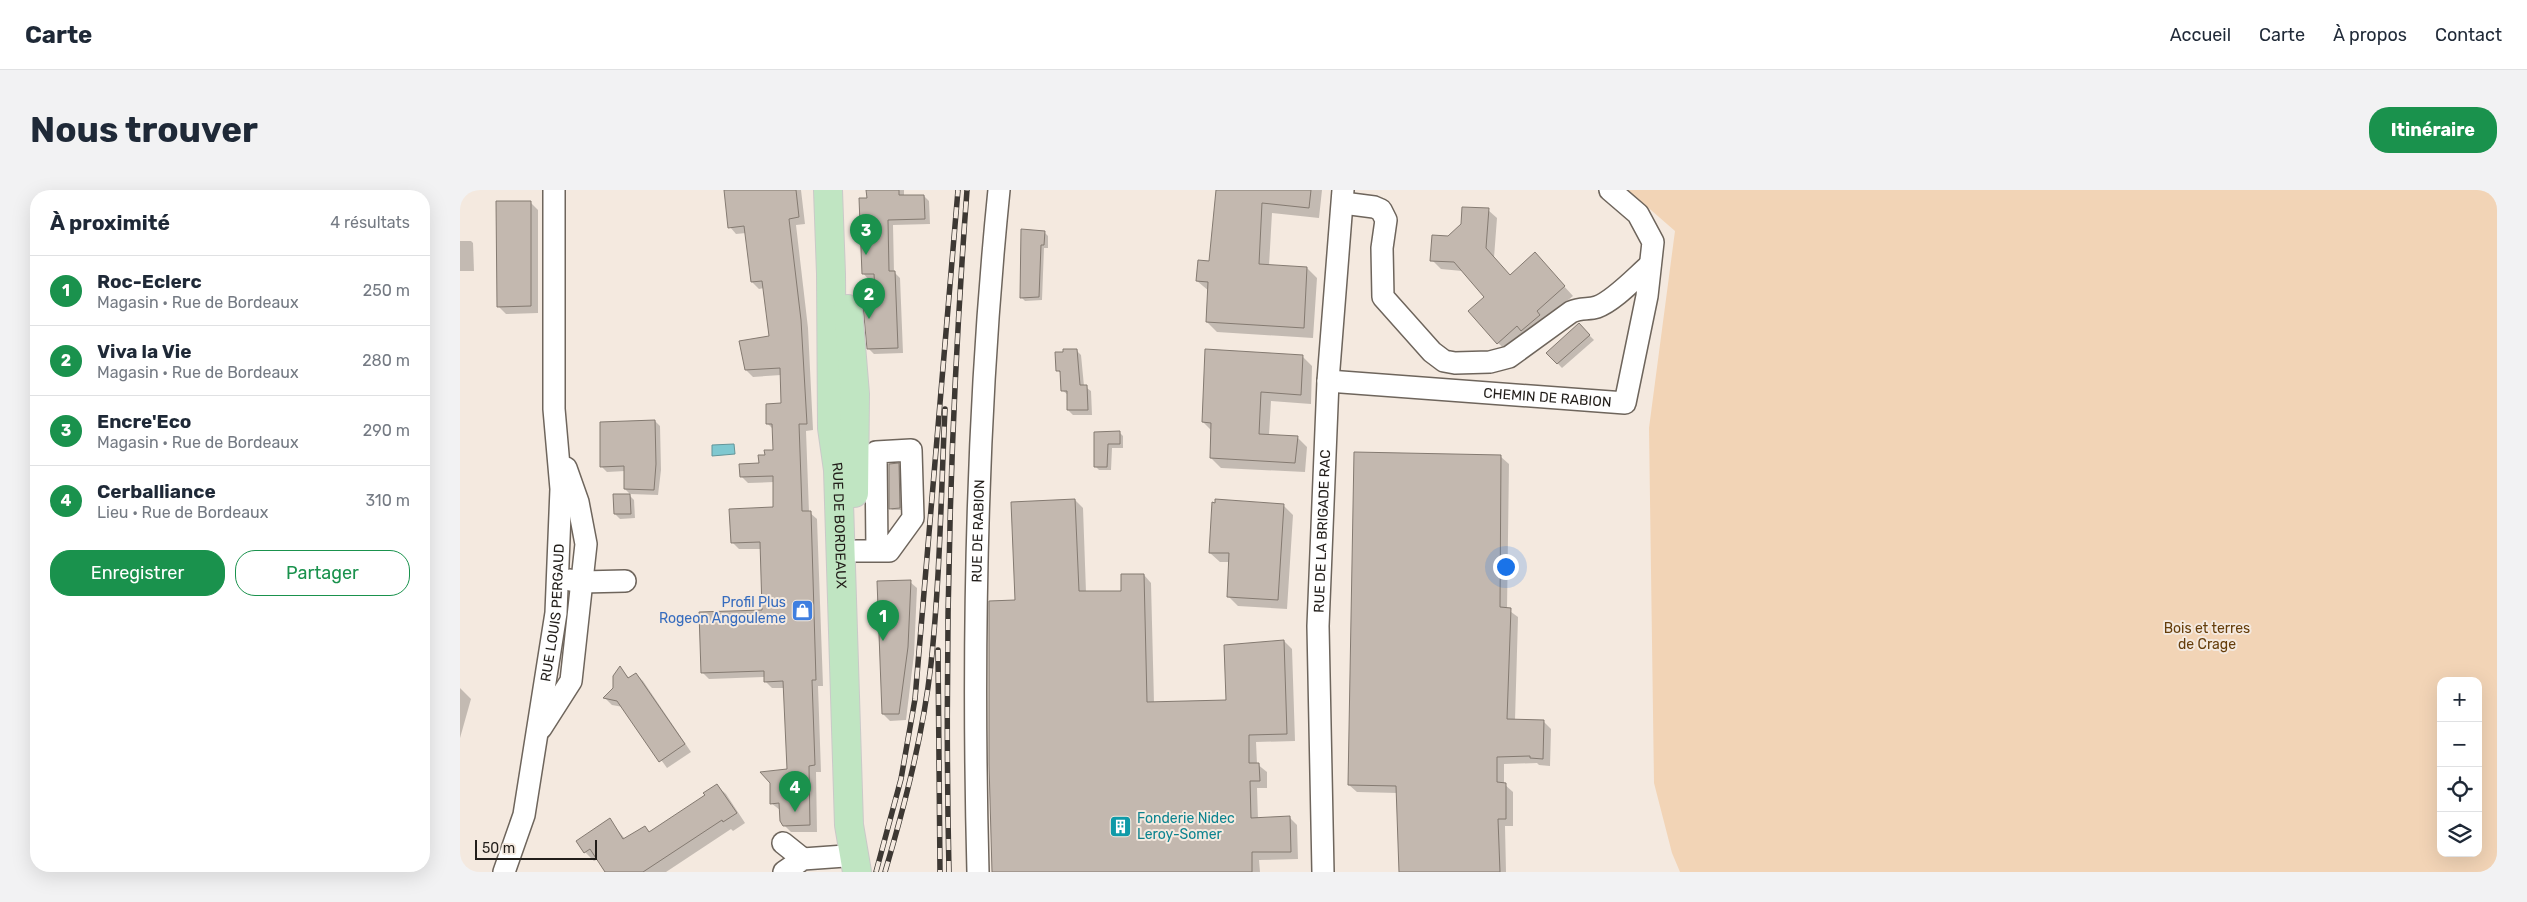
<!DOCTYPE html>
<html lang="fr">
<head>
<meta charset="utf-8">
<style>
	body { margin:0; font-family:Rubik,sans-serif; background:#f2f2f3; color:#1f2937 }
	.controls { position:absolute; right:15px; bottom:15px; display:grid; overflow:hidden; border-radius:10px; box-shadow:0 5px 20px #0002 }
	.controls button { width:45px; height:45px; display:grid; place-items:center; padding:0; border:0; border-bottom:1px solid #e0e1e3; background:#fff; color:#1f2937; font:25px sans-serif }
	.scale { position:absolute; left:15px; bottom:12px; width:122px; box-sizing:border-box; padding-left:5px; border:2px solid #221e1a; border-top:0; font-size:14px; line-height:18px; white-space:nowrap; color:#221e1a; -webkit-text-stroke:4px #f4e9df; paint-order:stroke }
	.you { position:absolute; left:1045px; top:376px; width:18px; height:18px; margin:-12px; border:4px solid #fff; border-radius:50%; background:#1a73e8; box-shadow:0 0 0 8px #1a73e833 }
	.badge { display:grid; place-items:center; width:32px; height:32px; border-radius:50%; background:#1a924d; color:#fff; font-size:16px; font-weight:700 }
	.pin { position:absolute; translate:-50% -41px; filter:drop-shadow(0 1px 2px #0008) }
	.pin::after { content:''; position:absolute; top:26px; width:18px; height:15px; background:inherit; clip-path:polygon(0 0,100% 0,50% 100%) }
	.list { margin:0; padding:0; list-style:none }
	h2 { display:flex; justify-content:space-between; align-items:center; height:65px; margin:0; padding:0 20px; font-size:21px }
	h2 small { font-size:16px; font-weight:400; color:#747a83 }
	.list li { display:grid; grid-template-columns:32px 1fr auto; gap:15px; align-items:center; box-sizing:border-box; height:70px; padding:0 20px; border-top:1px solid #e0e1e3 }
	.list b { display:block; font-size:19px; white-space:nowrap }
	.list p { margin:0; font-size:16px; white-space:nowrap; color:#747a83 }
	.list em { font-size:16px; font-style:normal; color:#747a83 }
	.actions { display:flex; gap:10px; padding:15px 20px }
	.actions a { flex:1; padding:11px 0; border:1px solid #1a924d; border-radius:20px; text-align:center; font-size:18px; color:#1a924d }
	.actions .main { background:#1a924d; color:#fff }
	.icon { flex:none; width:28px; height:28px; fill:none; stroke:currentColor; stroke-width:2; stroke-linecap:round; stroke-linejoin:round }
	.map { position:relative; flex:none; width:2037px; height:682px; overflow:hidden; border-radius:20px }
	header { display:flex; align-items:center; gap:30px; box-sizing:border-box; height:70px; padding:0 25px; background:#fff; border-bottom:1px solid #e0e1e3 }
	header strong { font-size:24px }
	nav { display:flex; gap:28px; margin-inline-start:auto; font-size:18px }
	.intro { display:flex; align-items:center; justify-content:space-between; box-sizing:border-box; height:120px; padding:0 30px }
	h1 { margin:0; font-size:35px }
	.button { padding:12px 22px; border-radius:20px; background:#1a924d; color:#fff; font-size:18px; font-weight:700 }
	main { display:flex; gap:30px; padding:0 30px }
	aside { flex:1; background:#fff; border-radius:20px; box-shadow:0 5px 20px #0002 }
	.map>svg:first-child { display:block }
	.green { fill:#f2d4b6; fill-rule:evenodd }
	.water { fill:#7fc8d0; stroke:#639599 }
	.shadow { fill:#0003 }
	.building { fill:#c3b8af; stroke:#847a71 }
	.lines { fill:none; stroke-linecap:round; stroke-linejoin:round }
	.minor-casing { stroke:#6e655c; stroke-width:24 }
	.major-casing { stroke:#cac9c8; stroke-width:30 }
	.minor { stroke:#fff; stroke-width:21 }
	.major { stroke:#c0e5c2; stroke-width:28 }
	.rail-casing { stroke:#3d3833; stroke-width:5.5 }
	.rail { stroke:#f4e9df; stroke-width:4; stroke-dasharray:11; stroke-linecap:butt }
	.labels { text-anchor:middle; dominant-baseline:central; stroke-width:4; stroke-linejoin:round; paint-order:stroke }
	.street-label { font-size:14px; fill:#221e1a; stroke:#f4e9df }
	.shop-label { font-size:14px; fill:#366cbe; stroke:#f4e9df; text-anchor:end }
	.park-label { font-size:14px; fill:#653d0a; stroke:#f4e9df }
	.culture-label { font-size:14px; fill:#0d838f; stroke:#f4e9df; text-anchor:start }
</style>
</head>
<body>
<header>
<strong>Carte</strong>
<nav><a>Accueil</a><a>Carte</a><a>À propos</a><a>Contact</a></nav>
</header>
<div class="intro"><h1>Nous trouver</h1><a class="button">Itinéraire</a></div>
<main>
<aside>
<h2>À proximité<small>4 résultats</small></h2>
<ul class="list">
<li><span class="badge">1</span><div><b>Roc-Eclerc</b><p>Magasin · Rue de Bordeaux</p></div><em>250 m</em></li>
<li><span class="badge">2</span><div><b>Viva la Vie</b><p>Magasin · Rue de Bordeaux</p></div><em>280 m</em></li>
<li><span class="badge">3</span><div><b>Encre'Eco</b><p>Magasin · Rue de Bordeaux</p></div><em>290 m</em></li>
<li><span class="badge">4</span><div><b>Cerballiance</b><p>Lieu · Rue de Bordeaux</p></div><em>310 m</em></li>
</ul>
<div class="actions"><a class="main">Enregistrer</a><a>Partager</a></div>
</aside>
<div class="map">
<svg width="2037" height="682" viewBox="0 0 2037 682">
	<rect width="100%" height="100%" fill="#f4e9df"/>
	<path class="green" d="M1168,0H2037V682H1220L1212,663L1194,593L1189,238L1215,41ZM1981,491H2018V663H1981Z"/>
	<polygon class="water" points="274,254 275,264 252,266 252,255"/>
	<g class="shadow">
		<polygon points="266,0 341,0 345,34 336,35 348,138 353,240 346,241 349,322 357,329 363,496 358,496 361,582 356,582 357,642 331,642 324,635 320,620 311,613 328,580 325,498 312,498 305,491 305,487 249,489 242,482 304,421 301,359 279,359 272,352 315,318 314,292 288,293 281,286 314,261 313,239 308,234 322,214 321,185 293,187 286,180 310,147 304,98 299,99 292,92 286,43 276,44 270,37"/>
		<polygon points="407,0 444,0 444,6 464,6 469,11 470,34 433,35 434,82 440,88 443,163 414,164 408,158 417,117 415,89 408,89 403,83"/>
		<polygon points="758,0 862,0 859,28 812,23 809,76 847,78 857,88 853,148 757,142 747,132 749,101 737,91 751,73"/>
		<polygon points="70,12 78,20 78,123 46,124 38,116"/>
		<polygon points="1028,20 1037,28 1034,68 1050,86 1083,73 1113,106 1047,161 1038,153 1025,107 1002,81 981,79 972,70 988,48"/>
		<polygon points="584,42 588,46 588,58 584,58 582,110 565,111 561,107"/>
		<polygon points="0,51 11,51 13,53 14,81 0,81"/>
		<polygon points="1124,140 1134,150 1102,178 1088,163"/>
		<polygon points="616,160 621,165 624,196 631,201 632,225 613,225 608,220 608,205 602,200 601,184 598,180"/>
		<polygon points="842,166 852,176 851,214 811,211 809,245 837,247 847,257 845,282 761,278 751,268 752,241 743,232"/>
		<polygon points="195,231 200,236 201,280 198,305 170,304 165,299 165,281 147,282 142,277"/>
		<polygon points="659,242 663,246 663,258 652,258 651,280 639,280 635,276 635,243"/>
		<polygon points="1041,267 1049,274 1047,419 1058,427 1055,530 1083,531 1091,539 1090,576 1079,575 1077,573 1044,574 1044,594 1053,602 1053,636 1045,636 1046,682 940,682 937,603 897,602 889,595"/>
		<polygon points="438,274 441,277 442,320 432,320 430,318"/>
		<polygon points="169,305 174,310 175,328 160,329 155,324"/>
		<polygon points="615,310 623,318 626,402 663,402 684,385 691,393 694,513 767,511 824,451 832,459 835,551 796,552 797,574 807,582 807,598 797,598 798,629 829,627 837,635 838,669 799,670 800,682 534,682 557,412"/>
		<polygon points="823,315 833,325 827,419 778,416 768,406 770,372 760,372 750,363"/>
		<polygon points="450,392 457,398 454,464 446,530 430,531 423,524"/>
		<polygon points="160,478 170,489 176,484 183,491 231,562 207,578 163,517 152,515 145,508 155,499"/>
		<polygon points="0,498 11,509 0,548"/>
		<polygon points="256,595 266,604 285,633 273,641 271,639 206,682 147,682 138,669 134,671 125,662 149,630 166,650 185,637 191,643 247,605"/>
	</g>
	<g class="building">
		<polygon points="264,0 336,0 339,27 329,29 341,130 347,234 339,234 341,290 342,321 351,321 356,490 352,490 355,575 349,576 350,635 323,636 320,631 319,613 310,614 310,593 300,582 327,579 323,491 304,492 304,481 241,483 239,422 302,420 300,352 271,353 269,319 313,317 313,286 280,287 279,274 299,273 298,265 305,265 304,260 313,260 312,234 306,234 306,214 321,213 320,178 285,180 279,151 309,146 302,91 291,92 284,36 268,38"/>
		<polygon points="406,0 439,0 439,5 464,5 465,29 428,30 429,81 435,81 438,158 407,159 403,116 416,116 414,84 402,84 399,8 407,8"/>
		<polygon points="756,0 851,0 849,18 802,13 799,74 847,77 844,138 746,132 748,92 736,91 738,70 749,71"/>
		<polygon points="36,11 71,11 71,116 37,117"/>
		<polygon points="1002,17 1029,18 1026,58 1050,85 1075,62 1105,96 1077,121 1080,125 1061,141 1057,136 1037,154 1008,121 1024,107 994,72 970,71 972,45 988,46 1001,34"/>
		<polygon points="561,39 585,41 584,55 581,55 579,107 560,108"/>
		<polygon points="1119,133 1130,145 1097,174 1086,163"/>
		<polygon points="603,159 617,159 620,195 627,195 628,220 607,220 607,201 601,201 600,181 596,181 595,162 603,162"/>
		<polygon points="745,159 843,165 841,205 801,202 799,244 838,246 835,273 750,268 751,233 742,232"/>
		<polygon points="195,230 196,274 194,300 164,299 164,276 140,277 140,232"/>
		<polygon points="660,241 660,254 648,254 647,277 634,277 634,242"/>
		<polygon points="894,262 1041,265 1040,417 1051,418 1047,529 1084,530 1083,569 1070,568 1070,566 1037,567 1037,592 1046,593 1046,629 1038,629 1040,682 939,682 936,596 888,595"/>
		<polygon points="439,273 440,318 429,319 429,274"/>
		<polygon points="153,304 170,304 171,324 154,324"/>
		<polygon points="615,309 619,401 661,401 661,384 684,384 687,512 766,510 764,455 824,450 827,544 789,545 789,573 799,573 800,591 790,591 791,628 830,626 831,662 792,662 792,682 532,682 529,574 529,411 555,410 551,312"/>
		<polygon points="755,309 824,314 818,410 767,407 769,363 749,363 752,312 755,313"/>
		<polygon points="451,390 448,457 439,524 422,524 417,391"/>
		<polygon points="160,476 168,488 176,483 225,554 199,572 157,511 143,508 153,498 153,486"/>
		<polygon points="257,594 277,623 263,632 262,630 183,682 145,682 130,659 124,663 116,651 150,628 163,649 185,636 189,642 245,605 243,603"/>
	</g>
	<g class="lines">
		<defs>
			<g id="minor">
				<path d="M883,13L914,17L921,20L926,30L922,58L923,107L972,162L984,171L995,173L1030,172L1049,167L1111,122C1121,117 1128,120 1137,117C1154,111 1177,86 1190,75"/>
				<path id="s1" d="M868,191L1165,213L1187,106L1193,52L1178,24L1150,0"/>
				<polyline points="396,361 429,361 453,328 451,260 416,262 417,361"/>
				<polyline points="110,390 122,392 165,391"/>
				<polyline points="81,538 111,491 126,354 118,312 106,278"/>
				<polyline points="323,653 343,669"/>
				<path id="s2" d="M44,682L64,625L96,423L101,299L94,219V0"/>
				<polyline points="324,682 343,669 385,666 396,671"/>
				<path id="s3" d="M518,682C512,455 516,226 539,0"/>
				<path id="s4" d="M863,682L858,436L868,191L883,0"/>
			</g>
			<g id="major">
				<path id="s5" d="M368,0L371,84L372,238L378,280L389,635L397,682"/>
				<polyline points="388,119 395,204 394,303"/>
			</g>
		</defs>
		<use href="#minor" class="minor-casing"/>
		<use href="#major" class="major-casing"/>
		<use href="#minor" class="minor"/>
		<use href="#major" class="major"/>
		<defs>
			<g id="rail">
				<polyline points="478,460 480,682"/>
				<polyline points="416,682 441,589 455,509 498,0"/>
				<path d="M425,682C445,614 463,545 471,474C480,389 481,304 485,219"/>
				<path d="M489,682C484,454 490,227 507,0"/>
			</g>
		</defs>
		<use href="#rail" class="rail-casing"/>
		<use href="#rail" class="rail"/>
	</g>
	<defs>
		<symbol id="shop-square" viewBox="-11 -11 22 22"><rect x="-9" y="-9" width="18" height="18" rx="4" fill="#3f7fe0" stroke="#f4e9df"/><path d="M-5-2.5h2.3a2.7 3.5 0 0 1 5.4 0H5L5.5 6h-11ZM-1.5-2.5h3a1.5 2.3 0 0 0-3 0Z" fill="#fff"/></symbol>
		<symbol id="building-square" viewBox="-11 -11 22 22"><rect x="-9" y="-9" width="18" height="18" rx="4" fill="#0f9aa8" stroke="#f4e9df"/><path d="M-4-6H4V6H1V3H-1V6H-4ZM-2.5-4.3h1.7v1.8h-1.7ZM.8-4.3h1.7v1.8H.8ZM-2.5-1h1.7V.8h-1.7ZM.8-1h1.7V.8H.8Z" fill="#fff"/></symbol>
	</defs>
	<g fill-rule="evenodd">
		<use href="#shop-square" x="330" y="408" width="25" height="25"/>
		<use href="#building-square" x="648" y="624" width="25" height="25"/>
	</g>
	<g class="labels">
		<g class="street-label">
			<text stroke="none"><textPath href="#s1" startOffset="220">CHEMIN DE RABION</textPath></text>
			<text stroke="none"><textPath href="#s5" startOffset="336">RUE DE BORDEAUX</textPath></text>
			<text stroke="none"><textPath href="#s3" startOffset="341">RUE DE RABION</textPath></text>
			<text stroke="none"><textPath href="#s4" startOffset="341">RUE DE LA BRIGADE RAC</textPath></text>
			<text stroke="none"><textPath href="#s2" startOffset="265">RUE LOUIS PERGAUD</textPath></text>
		</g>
		<g class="shop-label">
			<text x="326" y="412">Profil Plus<tspan x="326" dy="16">Rogeon Angouleme</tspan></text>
		</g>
		<g class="park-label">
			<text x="1747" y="438">Bois et terres<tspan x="1747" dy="16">de Crage</tspan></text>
		</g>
		<g class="culture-label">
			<text x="677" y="628">Fonderie Nidec<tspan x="677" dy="16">Leroy-Somer</tspan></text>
		</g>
	</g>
</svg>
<div class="controls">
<button>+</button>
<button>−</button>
<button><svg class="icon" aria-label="locate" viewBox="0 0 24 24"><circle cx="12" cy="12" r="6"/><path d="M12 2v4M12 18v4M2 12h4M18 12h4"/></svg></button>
<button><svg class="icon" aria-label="layers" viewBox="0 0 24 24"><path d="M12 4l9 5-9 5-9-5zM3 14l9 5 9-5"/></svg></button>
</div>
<div class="scale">50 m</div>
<div class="you"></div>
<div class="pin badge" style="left:423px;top:451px">1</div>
<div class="pin badge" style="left:409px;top:129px">2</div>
<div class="pin badge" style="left:406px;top:65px">3</div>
<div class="pin badge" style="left:335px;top:622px">4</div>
</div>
</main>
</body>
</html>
